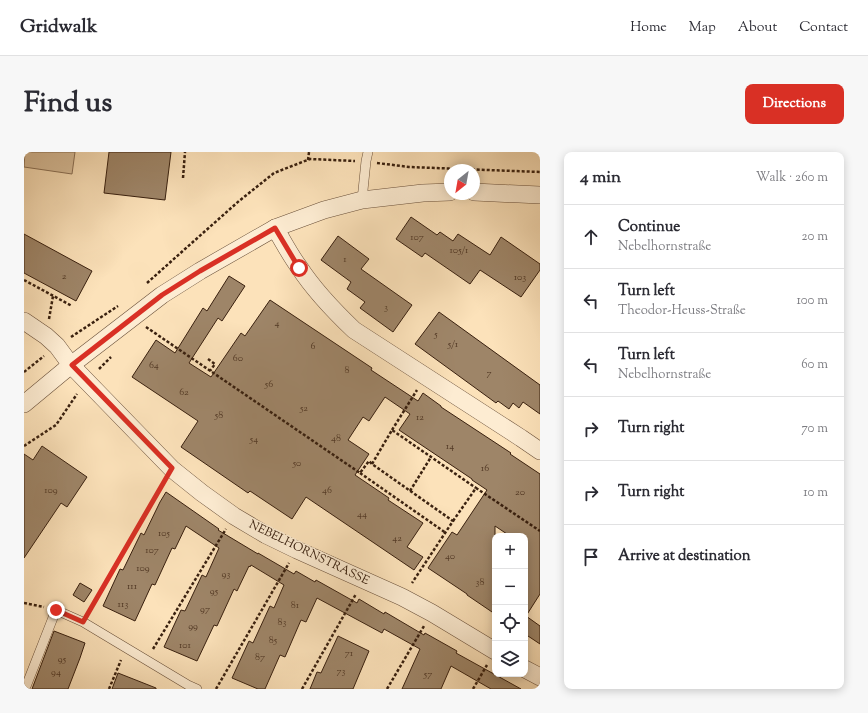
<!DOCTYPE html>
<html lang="en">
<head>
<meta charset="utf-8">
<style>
	body { margin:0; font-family:"Sorts Mill Goudy",serif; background:#f7f7f7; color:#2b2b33 }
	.controls { position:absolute; right:12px; bottom:12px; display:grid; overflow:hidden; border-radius:8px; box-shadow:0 2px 10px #0003 }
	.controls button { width:36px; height:36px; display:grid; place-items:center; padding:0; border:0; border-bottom:1px solid #e1e1e2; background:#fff; color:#2b2b33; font:20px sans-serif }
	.compass { position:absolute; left:420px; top:12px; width:36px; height:36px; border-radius:50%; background:#fff; box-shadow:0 2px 10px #0003; rotate:211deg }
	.stop { position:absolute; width:12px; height:12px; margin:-9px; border:3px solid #d93025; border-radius:50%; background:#fff }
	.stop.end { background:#d93025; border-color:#fff; box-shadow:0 1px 4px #0008 }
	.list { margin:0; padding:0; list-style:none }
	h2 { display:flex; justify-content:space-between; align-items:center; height:52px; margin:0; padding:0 16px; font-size:17px }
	h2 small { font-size:13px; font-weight:400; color:#7c7c81 }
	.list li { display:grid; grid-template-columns:26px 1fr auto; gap:12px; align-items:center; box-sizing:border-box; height:64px; padding:0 16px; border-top:1px solid #e1e1e2 }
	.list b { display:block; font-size:15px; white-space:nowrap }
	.list p { margin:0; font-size:13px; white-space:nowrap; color:#7c7c81 }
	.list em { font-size:13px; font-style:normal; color:#7c7c81 }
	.icon { flex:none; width:22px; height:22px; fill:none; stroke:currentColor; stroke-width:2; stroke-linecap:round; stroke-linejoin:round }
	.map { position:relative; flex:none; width:516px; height:537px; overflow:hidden; border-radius:8px }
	header { display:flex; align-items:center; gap:24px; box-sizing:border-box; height:56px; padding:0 20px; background:#fff; border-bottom:1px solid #e1e1e2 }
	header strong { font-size:19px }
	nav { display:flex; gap:22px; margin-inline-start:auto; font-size:14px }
	.intro { display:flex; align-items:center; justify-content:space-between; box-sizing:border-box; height:96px; padding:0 24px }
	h1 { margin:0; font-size:28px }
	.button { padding:10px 18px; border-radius:8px; background:#d93025; color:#fff; font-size:14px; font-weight:700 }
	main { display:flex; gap:24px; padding:0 24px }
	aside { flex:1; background:#fff; border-radius:8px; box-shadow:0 2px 10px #0003 }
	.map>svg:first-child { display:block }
	.green { fill:#dbc19d; stroke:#8a7056 }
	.building { fill:#9e8568; stroke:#39200f }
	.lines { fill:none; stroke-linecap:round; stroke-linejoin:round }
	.lane-casing { stroke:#6a503a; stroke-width:10 }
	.street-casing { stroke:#6a503a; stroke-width:18 }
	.path { stroke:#39200f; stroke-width:2.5; stroke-dasharray:3 2; stroke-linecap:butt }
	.lane { stroke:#fdecd2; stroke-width:9 }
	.street { stroke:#fdecd2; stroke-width:17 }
	.route { stroke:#d93025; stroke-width:5 }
	.labels { text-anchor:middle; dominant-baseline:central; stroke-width:3; stroke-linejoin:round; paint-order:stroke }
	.number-label { font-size:10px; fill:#523925 }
	.street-label { font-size:12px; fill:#39200f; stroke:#fdecd2 }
</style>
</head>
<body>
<header>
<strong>Gridwalk</strong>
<nav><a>Home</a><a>Map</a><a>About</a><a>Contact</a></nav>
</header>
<div class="intro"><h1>Find us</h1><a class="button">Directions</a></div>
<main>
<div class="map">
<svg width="516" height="537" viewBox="0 0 516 537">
	<rect width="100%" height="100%" fill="#fce2ba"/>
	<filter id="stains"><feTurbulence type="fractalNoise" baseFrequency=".005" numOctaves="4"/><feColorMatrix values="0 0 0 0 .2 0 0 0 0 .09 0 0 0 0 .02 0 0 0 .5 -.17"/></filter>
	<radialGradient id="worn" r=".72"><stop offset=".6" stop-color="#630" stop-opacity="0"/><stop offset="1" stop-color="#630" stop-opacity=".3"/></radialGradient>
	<polygon class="green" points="1,0 51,0 48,22 0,15"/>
	<g class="building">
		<polygon points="85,0 147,0 141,48 80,41"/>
		<polygon points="387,65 413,83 416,80 429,89 434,82 466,103 477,85 516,112 516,118 497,145 456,118 446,132 401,101 398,105 372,87"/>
		<polygon points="0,82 68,119 52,149 0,121"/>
		<polygon points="314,84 345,107 337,117 388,153 369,180 336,156 341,150 323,137 327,130 297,108"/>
		<polygon points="205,124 221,134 198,169 194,166 165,211 187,225 217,181 221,184 246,148 348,216 347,218 394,249 399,241 417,254 417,255 487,301 486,302 516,322 516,442 502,464 516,474 516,492 501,482 501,384 486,384 471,374 471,462 443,443 443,442 404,416 428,380 433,383 463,338 448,328 448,327 375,278 386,262 361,245 345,269 339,265 324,288 345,302 331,323 365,346 364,348 399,371 383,395 399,405 390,418 282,345 268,367 226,339 224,341 157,295 174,269 108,225 132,188 151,201 179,156 183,159"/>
		<polygon points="415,160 516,233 516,262 499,250 495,256 489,251 485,257 474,249 472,251 391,192"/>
		<polygon points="18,294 63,325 43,355 37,351 0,406 0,302 9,308"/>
		<polygon points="142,340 195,377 194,378 234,402 234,401 270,422 272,419 291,430 292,428 333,451 335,447 360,462 361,460 400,483 401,481 433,499 432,501 497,537 467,537 427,514 417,537 378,537 396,497 360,477 358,481 293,446 282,470 277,468 261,505 256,503 241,537 234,537 208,526 225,489 229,491 246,454 250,456 260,433 227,413 226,415 225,414 213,439 210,437 193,474 190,473 173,509 140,495 157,458 161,459 178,423 182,425 195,396 162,374 151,397 148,396 131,433 128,432 111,469 79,454 96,417 99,418 117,381 120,383 136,350"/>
		<polygon points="56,431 68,438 60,450 49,443"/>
		<polygon points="30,479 61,491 56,506 44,537 8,537"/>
		<polygon points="314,484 345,499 329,537 286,537 293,520 297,521"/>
		<polygon points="94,521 132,536 132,537 88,537"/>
	</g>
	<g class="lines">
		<defs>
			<g id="lane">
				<polyline points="338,48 342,9 344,0"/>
				<polyline points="1,537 32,458 59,470 164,533 173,537"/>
			</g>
			<g id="street">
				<polyline points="450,40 516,43"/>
				<path d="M251,76C259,89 266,103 275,115C290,138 310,159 330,178L497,286L516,299"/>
				<polyline points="0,169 22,184 33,194 47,213 148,317 178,341 210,364 242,383 273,398 378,445 408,461 471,499"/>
				<polyline points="0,252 47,213 138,143 176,119 251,76 300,58 338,48 399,41 426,40"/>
				<polyline points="501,517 516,525"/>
			</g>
		</defs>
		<use href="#lane" class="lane-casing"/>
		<use href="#street" class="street-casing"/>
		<g class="path">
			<polyline points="284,8 285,0"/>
			<polyline points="353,11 385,15 516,20"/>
			<polyline points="159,26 161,0"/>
			<polyline points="0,128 48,154"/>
			<polyline points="123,131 161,97 215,49 250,21 286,7 331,9"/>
			<polyline points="25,167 29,144"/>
			<polyline points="122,175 336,321 345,309 348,312 429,369 388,431"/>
			<polyline points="47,185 94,154"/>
			<polyline points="184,207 191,212 186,219"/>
			<polyline points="75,217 87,205"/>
			<polyline points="0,220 20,204"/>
			<polyline points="368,278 393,238"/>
			<polyline points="0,294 32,273 53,242"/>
			<polyline points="348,312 368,278 452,336"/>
			<polyline points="336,321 422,381"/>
			<polyline points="386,339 407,305"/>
			<polyline points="429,369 452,336 516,379"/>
			<polyline points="0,451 20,455"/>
			<polyline points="65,459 140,331"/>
			<polyline points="129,497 202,377"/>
			<polyline points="85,537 97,508"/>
			<polyline points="192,537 265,411"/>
			<polyline points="278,537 332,442"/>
			<polyline points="363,537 400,474"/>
			<polyline points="449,537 463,513"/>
		</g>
		<use href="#lane" class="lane"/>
		<use href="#street" class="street"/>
	</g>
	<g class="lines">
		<polyline class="route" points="32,458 59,470 148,316 48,213 138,143 176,119 251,76 275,116"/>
	</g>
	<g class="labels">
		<g class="number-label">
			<text x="393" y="85">107</text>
			<text x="435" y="98">105/1</text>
			<text x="321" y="107">1</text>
			<text x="40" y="124">2</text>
			<text x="496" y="125">103</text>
			<text x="362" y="155">3</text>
			<text x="253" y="171">4</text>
			<text x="412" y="182">5</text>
			<text x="429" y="192">5/1</text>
			<text x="289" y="194">6</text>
			<text x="214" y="206">60</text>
			<text x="130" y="213">64</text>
			<text x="323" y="218">8</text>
			<text x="465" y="221">7</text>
			<text x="245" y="232">56</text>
			<text x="160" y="240">62</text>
			<text x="280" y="256">52</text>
			<text x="195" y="263">58</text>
			<text x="396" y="265">12</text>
			<text x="312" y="286">48</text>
			<text x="230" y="287">54</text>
			<text x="426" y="294">14</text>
			<text x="273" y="311">50</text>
			<text x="461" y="316">16</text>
			<text x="27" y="338">109</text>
			<text x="303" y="338">46</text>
			<text x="496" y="340">20</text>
			<text x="338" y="362">44</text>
			<text x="140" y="381">105</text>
			<text x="373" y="386">42</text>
			<text x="128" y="398">107</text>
			<text x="426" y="404">40</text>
			<text x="119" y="416">109</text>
			<text x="202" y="422">93</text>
			<text x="456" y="430">38</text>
			<text x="108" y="434">111</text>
			<text x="190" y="439">95</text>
			<text x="99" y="452">113</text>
			<text x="271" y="453">81</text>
			<text x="181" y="457">97</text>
			<text x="258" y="470">83</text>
			<text x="169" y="474">99</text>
			<text x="249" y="488">85</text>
			<text x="161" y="493">101</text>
			<text x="325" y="501">71</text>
			<text x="236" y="505">87</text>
			<text x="38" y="507">95</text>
			<text x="317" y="519">73</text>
			<text x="32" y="520">94</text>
			<text x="404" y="522">57</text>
		</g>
		<g class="street-label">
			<text transform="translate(285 401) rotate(26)">NEBELHORNSTRASSE</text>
		</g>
	</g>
	<rect width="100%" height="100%" filter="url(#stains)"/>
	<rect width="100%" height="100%" fill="url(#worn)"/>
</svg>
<div class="controls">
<button>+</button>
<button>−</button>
<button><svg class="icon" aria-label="locate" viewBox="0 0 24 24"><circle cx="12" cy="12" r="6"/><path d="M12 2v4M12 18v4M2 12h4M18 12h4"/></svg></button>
<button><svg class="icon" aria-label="layers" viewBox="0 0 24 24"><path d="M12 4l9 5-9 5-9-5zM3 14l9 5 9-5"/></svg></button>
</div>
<svg class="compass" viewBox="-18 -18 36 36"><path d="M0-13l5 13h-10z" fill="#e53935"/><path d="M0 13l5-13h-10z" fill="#7c7c81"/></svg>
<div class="stop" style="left:275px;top:116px"></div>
<div class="stop end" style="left:32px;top:458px"></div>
</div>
<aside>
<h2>4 min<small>Walk · 260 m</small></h2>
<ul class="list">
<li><svg class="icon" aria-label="ahead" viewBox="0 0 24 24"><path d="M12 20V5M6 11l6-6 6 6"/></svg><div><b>Continue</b><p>Nebelhornstraße</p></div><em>20 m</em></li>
<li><svg class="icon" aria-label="left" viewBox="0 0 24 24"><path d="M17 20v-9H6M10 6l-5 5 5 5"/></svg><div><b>Turn left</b><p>Theodor-Heuss-Straße</p></div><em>100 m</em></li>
<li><svg class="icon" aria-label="left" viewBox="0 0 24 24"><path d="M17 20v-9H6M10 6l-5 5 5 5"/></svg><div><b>Turn left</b><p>Nebelhornstraße</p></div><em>60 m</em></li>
<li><svg class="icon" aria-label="right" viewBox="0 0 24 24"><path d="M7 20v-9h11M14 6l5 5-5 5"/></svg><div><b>Turn right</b></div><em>70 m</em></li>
<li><svg class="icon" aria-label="right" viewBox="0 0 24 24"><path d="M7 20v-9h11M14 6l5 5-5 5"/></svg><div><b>Turn right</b></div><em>10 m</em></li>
<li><svg class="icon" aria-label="arrive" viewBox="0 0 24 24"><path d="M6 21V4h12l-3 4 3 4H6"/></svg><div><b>Arrive at destination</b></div></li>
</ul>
</aside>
</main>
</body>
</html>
